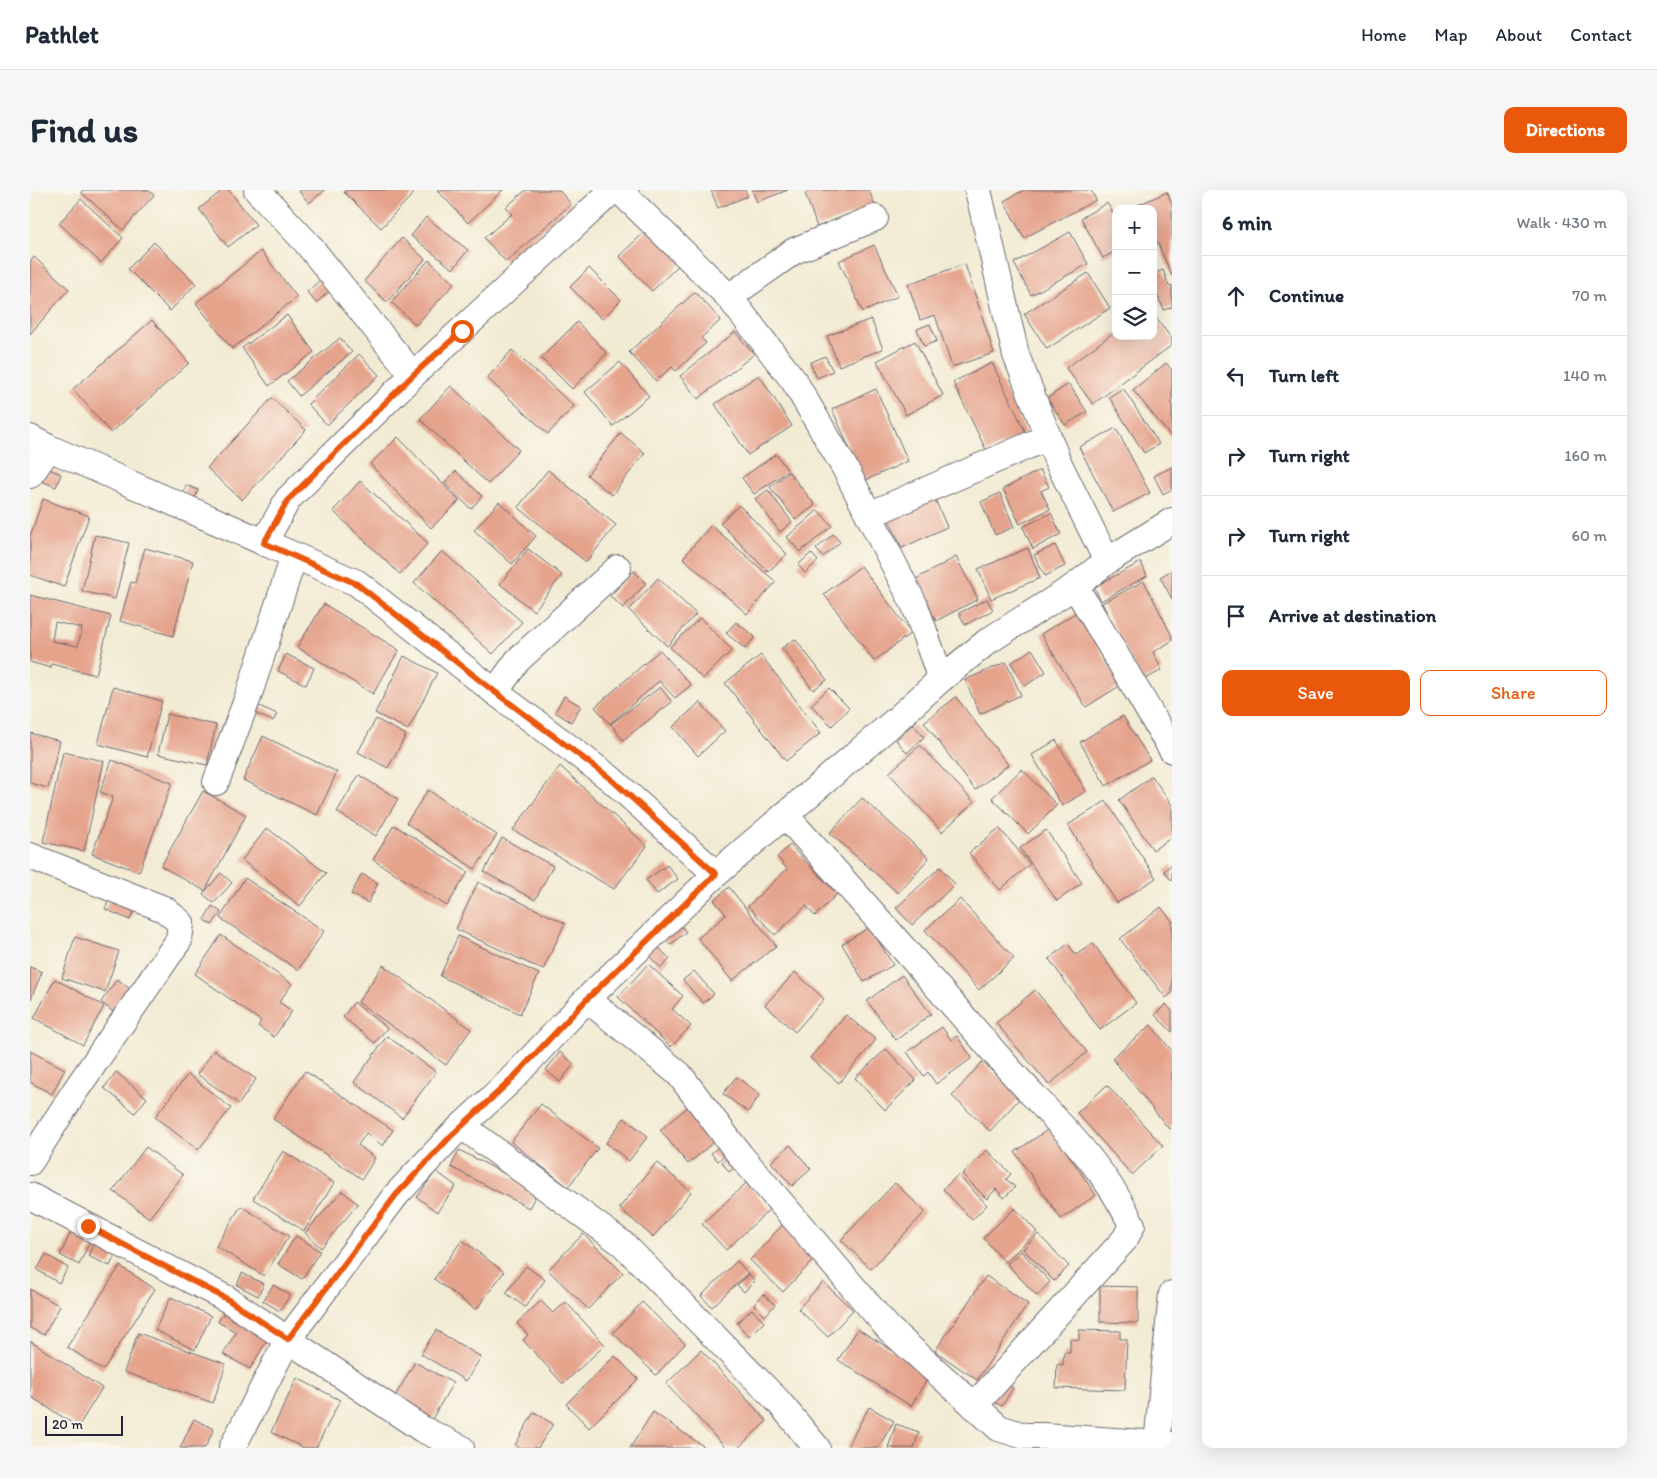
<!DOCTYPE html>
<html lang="en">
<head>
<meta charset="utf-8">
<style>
	body { margin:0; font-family:Itim,sans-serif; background:#f6f6f7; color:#1f2937 }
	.controls { position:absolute; right:15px; top:15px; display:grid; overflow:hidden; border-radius:10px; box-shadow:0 5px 20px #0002 }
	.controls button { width:45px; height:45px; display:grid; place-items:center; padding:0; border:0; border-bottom:1px solid #e0e1e3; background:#fff; color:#1f2937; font:25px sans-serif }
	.scale { position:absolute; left:15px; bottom:12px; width:78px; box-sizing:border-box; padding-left:5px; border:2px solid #22223b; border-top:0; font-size:14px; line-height:18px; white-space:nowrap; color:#22223b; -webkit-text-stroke:4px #fbf7ec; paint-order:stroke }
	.stop { position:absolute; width:15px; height:15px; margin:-11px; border:4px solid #ea580c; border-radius:50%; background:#fff }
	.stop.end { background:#ea580c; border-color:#fff; box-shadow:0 1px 5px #0008 }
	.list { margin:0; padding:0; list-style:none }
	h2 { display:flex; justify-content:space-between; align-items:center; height:65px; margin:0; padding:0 20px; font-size:21px }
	h2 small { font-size:16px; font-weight:400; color:#747a83 }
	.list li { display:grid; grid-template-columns:32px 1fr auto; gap:15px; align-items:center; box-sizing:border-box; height:80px; padding:0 20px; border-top:1px solid #e0e1e3 }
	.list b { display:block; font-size:19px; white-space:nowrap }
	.list em { font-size:16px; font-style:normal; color:#747a83 }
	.actions { display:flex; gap:10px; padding:15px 20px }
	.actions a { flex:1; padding:11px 0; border:1px solid #ea580c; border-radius:10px; text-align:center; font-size:18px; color:#ea580c }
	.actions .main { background:#ea580c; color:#fff }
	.icon { flex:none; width:28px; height:28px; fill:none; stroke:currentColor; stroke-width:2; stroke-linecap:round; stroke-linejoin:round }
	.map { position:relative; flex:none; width:1142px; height:1258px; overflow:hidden; border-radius:10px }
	header { display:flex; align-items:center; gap:30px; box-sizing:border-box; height:70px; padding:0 25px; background:#fff; border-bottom:1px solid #e0e1e3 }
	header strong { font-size:24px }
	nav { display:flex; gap:28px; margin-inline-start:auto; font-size:18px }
	.intro { display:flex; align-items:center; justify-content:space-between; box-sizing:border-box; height:120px; padding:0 30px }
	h1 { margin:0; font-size:35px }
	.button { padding:12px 22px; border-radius:10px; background:#ea580c; color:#fff; font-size:18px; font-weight:700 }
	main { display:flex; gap:30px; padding:0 30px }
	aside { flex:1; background:#fff; border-radius:10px; box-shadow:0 5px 20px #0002 }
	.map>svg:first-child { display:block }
	.building { fill:#e5a38c; fill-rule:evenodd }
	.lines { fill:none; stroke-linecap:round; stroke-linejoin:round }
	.minor-casing { stroke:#6b6871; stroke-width:28 }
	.minor { stroke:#fff; stroke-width:26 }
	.route { stroke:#ea580c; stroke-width:6 }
</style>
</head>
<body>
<header>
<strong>Pathlet</strong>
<nav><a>Home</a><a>Map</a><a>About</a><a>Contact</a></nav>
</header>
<div class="intro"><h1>Find us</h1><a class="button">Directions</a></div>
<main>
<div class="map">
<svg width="1142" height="1258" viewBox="0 0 1142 1258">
	<rect width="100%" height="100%" fill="#fbf7ec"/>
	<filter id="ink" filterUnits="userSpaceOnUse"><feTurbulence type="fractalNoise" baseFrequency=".02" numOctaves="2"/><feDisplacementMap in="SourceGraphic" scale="10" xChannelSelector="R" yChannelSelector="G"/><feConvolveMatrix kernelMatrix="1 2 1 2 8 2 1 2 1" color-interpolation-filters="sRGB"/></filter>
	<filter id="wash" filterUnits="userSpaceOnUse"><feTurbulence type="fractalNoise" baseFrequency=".0096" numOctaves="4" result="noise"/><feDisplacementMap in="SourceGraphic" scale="20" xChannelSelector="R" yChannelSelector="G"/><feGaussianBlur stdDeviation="1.12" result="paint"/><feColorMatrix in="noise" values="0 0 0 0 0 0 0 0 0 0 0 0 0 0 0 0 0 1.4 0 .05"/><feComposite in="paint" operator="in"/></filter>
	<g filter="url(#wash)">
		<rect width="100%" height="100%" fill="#f2ebd4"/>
		<g id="blocks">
			<g class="building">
				<polygon points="53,0 118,0 124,5 93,40 51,2"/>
				<polygon points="193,0 199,0 226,35 198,57 169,19"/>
				<polygon points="268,0 295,0 279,13"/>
				<polygon points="316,0 380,0 384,3 351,38 314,2"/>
				<polygon points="407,0 473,0 438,33"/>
				<polygon points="496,0 529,0 541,14 476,72 454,48 482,24 476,17"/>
				<polygon points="681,0 715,0 718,6 688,18"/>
				<polygon points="722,0 758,0 727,12"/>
				<polygon points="783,0 839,0 845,16 787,37 775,3"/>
				<polygon points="994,0 1061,0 1066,10 994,48 974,11"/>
				<polygon points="1137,2 1142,14 1142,86 1123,42 1123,19 1099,19"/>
				<polygon points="51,9 93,48 71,73 29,33"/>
				<polygon points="1077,13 1086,28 1086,61 1073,68 1051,28"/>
				<polygon points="396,27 438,60 423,79 381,46"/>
				<polygon points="621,36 653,71 622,101 589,66"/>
				<polygon points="1040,42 1058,74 1001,105 984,73"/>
				<polygon points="372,48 395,69 357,112 334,91"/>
				<polygon points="124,52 166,94 140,121 98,79"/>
				<polygon points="844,55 868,106 833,122 809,71"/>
				<polygon points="231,61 267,107 202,159 166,113"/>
				<polygon points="4,67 39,99 0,144 0,72"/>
				<polygon points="399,70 424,94 386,135 361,112"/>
				<polygon points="935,74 964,163 922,177 905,125 890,130 878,94"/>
				<polygon points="559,78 591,110 572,129 540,97"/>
				<polygon points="1133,80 1139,96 1142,95 1142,117 1134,120 1123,96 1123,84"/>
				<polygon points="1058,83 1080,118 1017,159 994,124"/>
				<polygon points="291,89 301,100 286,113 277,102"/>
				<polygon points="665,102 691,130 671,148 676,153 646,181 642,177 626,191 599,162"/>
				<polygon points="1123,124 1142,149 1142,155 1063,214 1036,178 1086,141 1086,146 1123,146"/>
				<polygon points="257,125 284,162 239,196 212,158"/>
				<polygon points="841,129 853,159 809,176 797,146"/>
				<polygon points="122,130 159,173 81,243 43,199"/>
				<polygon points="547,132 577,163 542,199 511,168"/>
				<polygon points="900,134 907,151 894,156 887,139"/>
				<polygon points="705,142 724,164 668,209 650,186"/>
				<polygon points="310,148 322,162 269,206 257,191"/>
				<polygon points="885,151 913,205 876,225 847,171"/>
				<polygon points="482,160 544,216 518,244 457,188"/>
				<polygon points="329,164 349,185 297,235 278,214"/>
				<polygon points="795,166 803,181 787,188 780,173"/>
				<polygon points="590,172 619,206 583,236 555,202"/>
				<polygon points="962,173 996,243 957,262 923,192"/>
				<polygon points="1136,173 1142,180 1142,248 1103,200"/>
				<polygon points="729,185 762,236 718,265 685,214"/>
				<polygon points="1039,194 1057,222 1035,235 1017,208"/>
				<polygon points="421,196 489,260 458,294 390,229"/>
				<polygon points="1093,198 1129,254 1114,263 1079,207"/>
				<polygon points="846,199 878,271 834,291 802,219"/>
				<polygon points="242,208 276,240 212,310 177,278"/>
				<polygon points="1086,238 1120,303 1083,322 1049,257"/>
				<polygon points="591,243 615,263 582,305 557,285"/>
				<polygon points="368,247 429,311 401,338 340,274"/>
				<polygon points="746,264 758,281 724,304 712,288"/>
				<polygon points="1142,277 1142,299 1133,304 1124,286"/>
				<polygon points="16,278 31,284 26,297 11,291"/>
				<polygon points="518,280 586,335 556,372 488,317"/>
				<polygon points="1010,280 1019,297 1011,301 1020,319 990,334 973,299"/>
				<polygon points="426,281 452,306 441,319 414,293"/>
				<polygon points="759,282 785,315 766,330 740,297"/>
				<polygon points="330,291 398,353 370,384 303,321"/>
				<polygon points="156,295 168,300 165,308 153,303"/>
				<polygon points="738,300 762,332 750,342 725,309"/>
				<polygon points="970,303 984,337 965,345 951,312"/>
				<polygon points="904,307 917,337 872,358 858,328"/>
				<polygon points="13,309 59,326 34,397 0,385 0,346"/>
				<polygon points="469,312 506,346 482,374 444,340"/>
				<polygon points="709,315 757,364 738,382 690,333"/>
				<polygon points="788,320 802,336 770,362 757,347"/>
				<polygon points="1021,323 1031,344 1003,359 993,337"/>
				<polygon points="681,335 746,392 717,424 653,368"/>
				<polygon points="803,344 810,352 793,367 786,359"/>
				<polygon points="65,345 99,353 85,409 52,401"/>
				<polygon points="1025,355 1035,376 1015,386 1004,365"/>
				<polygon points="115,358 163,371 143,446 90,431 101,392 105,393"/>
				<polygon points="998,358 1010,388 961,409 948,379"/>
				<polygon points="498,359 532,385 504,421 470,394"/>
				<polygon points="412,361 492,432 463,464 384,393"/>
				<polygon points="781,363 788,371 775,383 768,375"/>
				<polygon points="926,367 948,409 906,431 884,390"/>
				<polygon points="1111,372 1117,386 1071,411 1064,397"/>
				<polygon points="831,376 881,443 844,471 794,404"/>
				<polygon points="1142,380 1142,409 1130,387"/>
				<polygon points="604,381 616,393 593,418 580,406"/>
				<polygon points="628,388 666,424 637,456 599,420"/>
				<polygon points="1114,391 1142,446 1142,451 1123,462 1132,480 1112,491 1072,413"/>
				<path d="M0,405L81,426L66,485L21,474V478L0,472ZM25,432L52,438L48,456L22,451Z"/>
				<polygon points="957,409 963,420 935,435 929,423"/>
				<polygon points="294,414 369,460 343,504 267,457"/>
				<polygon points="1047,422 1091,495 1056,517 1011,444"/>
				<polygon points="670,428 702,460 673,489 640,457"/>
				<polygon points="706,432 725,447 715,459 696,443"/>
				<polygon points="765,449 797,490 783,500 752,458"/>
				<polygon points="1002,459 1016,482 995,496 981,473"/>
				<polygon points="630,460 661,495 645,508 629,491 580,534 565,517"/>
				<polygon points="256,464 284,478 276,495 248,481"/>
				<polygon points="731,465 791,543 756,571 695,493"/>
				<polygon points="374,466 407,483 378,540 345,523"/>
				<polygon points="976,472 991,505 950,524 935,490"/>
				<polygon points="83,497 132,511 117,567 68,554"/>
				<polygon points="630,497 642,512 593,550 581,534"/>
				<polygon points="799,498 819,518 802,536 781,515"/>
				<polygon points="534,506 551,516 541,532 525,522"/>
				<polygon points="926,507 978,575 945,600 894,532"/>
				<polygon points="670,512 695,541 668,566 643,537"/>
				<polygon points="227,515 247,524 243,531 224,523"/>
				<polygon points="137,524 186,535 177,575 128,564"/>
				<polygon points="1093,526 1120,570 1076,596 1050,552"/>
				<polygon points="346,529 376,545 358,578 328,562"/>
				<polygon points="883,534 894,547 877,563 866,550"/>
				<polygon points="0,543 30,551 18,598 0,593"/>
				<polygon points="233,546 307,582 287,625 213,590"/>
				<polygon points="1026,550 1056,601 1032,616 1002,565"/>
				<polygon points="890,555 944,612 912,642 859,583"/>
				<polygon points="33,562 74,571 54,661 13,652"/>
				<polygon points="82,570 142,593 109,682 62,664 83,607 70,602"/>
				<polygon points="530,576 617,656 584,699 483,640"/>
				<polygon points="992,579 1027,615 998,644 962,608"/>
				<polygon points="329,585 368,609 346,646 307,622"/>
				<polygon points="1122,586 1142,615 1142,647 1123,660 1089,610"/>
				<polygon points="398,600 467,645 445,679 376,633"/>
				<polygon points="173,601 216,625 175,701 131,676"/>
				<polygon points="832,608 899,668 868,703 800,643"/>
				<polygon points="1076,611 1126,688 1087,713 1038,635"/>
				<polygon points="364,635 438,682 417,716 343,670"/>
				<polygon points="237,638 296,683 270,716 212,670"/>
				<polygon points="969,638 1000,674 970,700 939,663"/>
				<polygon points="1016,640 1052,693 1027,711 990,658"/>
				<polygon points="472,648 523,676 505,710 454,682"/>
				<polygon points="760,655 807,704 785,726 776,716 745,745 718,716 757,679 747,667"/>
				<polygon points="1142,674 1142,691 1134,681"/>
				<polygon points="637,675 648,689 627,704 616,690"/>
				<polygon points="910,677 925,694 882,735 866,718"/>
				<polygon points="191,683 202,693 184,713 173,704"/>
				<polygon points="332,684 348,693 338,713 321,704"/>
				<polygon points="215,688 294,741 268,780 190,728"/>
				<polygon points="448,692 535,733 513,780 426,739"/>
				<polygon points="699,697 746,756 702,791 668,748 696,725 684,710"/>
				<polygon points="80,708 105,718 100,730 75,719"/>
				<polygon points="930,709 984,768 949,800 895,740"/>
				<polygon points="182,716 191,722 182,735 174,730"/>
				<polygon points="1131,717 1142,731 1142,803 1136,808 1090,749"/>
				<polygon points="649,733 656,742 640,755 633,747"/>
				<polygon points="840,737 863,775 834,792 812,754"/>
				<polygon points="191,745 262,794 249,812 262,821 244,847 228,836 231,831 165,784"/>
				<polygon points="428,746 509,784 490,824 410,786"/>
				<polygon points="45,747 89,761 75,802 32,788"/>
				<polygon points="624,753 640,769 631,778 615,762"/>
				<polygon points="1063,753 1106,813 1070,840 1019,769 1038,754 1046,765"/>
				<polygon points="618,774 653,806 642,819 661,836 641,857 588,807"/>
				<polygon points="353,775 441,839 416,875 328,812"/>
				<polygon points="0,777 12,782 0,811"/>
				<polygon points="664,781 684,804 673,813 653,790"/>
				<polygon points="765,782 794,809 765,842 735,815"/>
				<polygon points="872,785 901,824 866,850 837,811"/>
				<polygon points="25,789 74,816 53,855 4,828"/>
				<polygon points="87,789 100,799 83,822 71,812"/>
				<polygon points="1005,800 1057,862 1019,895 966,833"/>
				<polygon points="324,812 357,838 345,853 313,827"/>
				<polygon points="1136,814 1142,821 1142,842 1125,825"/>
				<polygon points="816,825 846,850 809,893 780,868"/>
				<polygon points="1121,835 1142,861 1142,936 1139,939 1082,868"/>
				<polygon points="912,837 921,850 927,846 942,868 906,894 898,882 894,886 877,862"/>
				<polygon points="357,846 406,882 372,928 324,892"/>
				<polygon points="856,859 886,890 855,920 825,888"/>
				<polygon points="184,860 226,889 209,914 167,884"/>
				<polygon points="0,861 35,879 22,904 0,892"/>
				<polygon points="530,862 544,874 530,892 516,880"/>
				<polygon points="952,872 991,907 960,941 922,906"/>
				<polygon points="275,881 363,940 353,956 336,943 328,955 345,968 332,989 243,929"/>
				<polygon points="86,882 117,908 105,923 74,898"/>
				<polygon points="158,884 201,918 168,960 125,927"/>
				<polygon points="706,887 730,904 718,922 693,904"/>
				<polygon points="1077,895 1133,956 1102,985 1047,923"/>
				<polygon points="511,914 568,958 538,997 481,952"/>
				<polygon points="658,917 686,950 658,974 630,940"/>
				<polygon points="594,928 618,946 599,971 576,953"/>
				<polygon points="1020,938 1066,1005 1031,1029 985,962"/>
				<polygon points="696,951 702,959 688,971 681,963"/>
				<polygon points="760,955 781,979 762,996 741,972"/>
				<polygon points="116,957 153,985 119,1028 83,1001"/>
				<polygon points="429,960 508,1001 499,1018 421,977"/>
				<polygon points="957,960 981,984 976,989 985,997 974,1008 966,999 957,1009 932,984"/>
				<polygon points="253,961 304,993 274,1041 223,1009"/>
				<polygon points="704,962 712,972 699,982 692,972"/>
				<polygon points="627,972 661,1002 623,1047 589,1018"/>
				<polygon points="406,981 426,996 407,1022 387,1007"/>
				<polygon points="928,985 957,1015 942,1030 913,999"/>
				<polygon points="716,993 740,1019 696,1060 672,1034"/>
				<polygon points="865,993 895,1022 841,1079 811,1050"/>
				<polygon points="312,1001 328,1014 291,1058 275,1043"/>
				<polygon points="211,1016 259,1046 234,1086 186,1056"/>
				<polygon points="985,1018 1007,1042 975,1072 953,1048"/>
				<polygon points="756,1031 790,1063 753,1102 720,1070"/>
				<polygon points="43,1038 62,1047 49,1075 30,1065"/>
				<polygon points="553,1044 593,1083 558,1119 518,1080"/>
				<polygon points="1008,1044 1039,1076 1024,1091 993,1059"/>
				<polygon points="266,1046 290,1061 272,1089 248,1074"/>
				<polygon points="65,1050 87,1060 80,1076 58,1066"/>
				<polygon points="432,1050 474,1082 446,1120 404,1089"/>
				<polygon points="991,1061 1020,1092 1007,1106 977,1074"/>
				<polygon points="16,1064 38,1078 29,1093 7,1080"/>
				<polygon points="707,1071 718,1083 682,1117 671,1106"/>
				<polygon points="90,1076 125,1099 73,1180 37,1157"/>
				<polygon points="496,1076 515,1090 495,1117 476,1103"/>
				<polygon points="212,1083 234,1094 228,1106 207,1095"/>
				<polygon points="719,1084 725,1091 714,1102 707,1095"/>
				<polygon points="956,1086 998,1114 947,1190 905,1161"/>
				<polygon points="793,1092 823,1120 798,1147 768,1119"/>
				<polygon points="243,1095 260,1105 250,1121 233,1111"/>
				<polygon points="1070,1096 1108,1097 1108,1133 1070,1132"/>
				<polygon points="0,1099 30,1116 14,1145 0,1138"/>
				<polygon points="733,1104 745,1115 735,1126 724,1115"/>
				<polygon points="141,1107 181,1126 165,1160 125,1140"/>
				<polygon points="511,1111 523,1123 536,1112 575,1155 533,1194 493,1150 498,1145 487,1133"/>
				<polygon points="612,1112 655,1154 626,1185 583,1143"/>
				<polygon points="196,1119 240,1145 220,1179 193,1164 206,1142 188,1132"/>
				<polygon points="722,1119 734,1132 719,1147 707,1133"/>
				<polygon points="828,1139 900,1184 881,1216 808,1170"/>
				<polygon points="406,1140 451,1167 436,1191 391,1164"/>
				<polygon points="1049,1140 1090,1141 1090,1149 1097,1149 1095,1200 1026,1198 1027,1174 1033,1175 1034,1162 1040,1162 1040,1149 1049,1150"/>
				<polygon points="108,1143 196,1174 183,1213 94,1182"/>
				<polygon points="0,1151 72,1198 48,1237 0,1206"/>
				<polygon points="671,1160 737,1231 708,1258 696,1258 636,1194"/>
				<polygon points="585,1166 608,1189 559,1238 536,1214"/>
				<polygon points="385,1172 423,1193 402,1229 364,1208"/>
				<polygon points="267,1188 310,1210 286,1258 274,1258 241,1242"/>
				<polygon points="971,1191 983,1198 972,1216 960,1210"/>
				<polygon points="839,1217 864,1231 848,1258 818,1258 817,1257"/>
				<polygon points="504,1222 523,1234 508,1258 489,1258 485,1255"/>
				<polygon points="623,1222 676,1258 600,1258"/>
				<polygon points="164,1229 184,1239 175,1258 150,1258"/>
				<polygon points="866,1234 889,1242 884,1258 858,1258"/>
			</g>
		</g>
	</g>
	<g filter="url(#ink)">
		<use href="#blocks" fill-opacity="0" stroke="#6b6871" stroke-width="1"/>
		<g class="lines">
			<defs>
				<g id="minor">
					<polyline points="227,0 276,52 383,185"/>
					<polyline points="589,0 699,107 764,191 816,280 885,416 911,489"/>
					<polyline points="948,0 986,165 1028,272 1077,371"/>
					<polyline points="699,107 764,61 845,28"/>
					<polyline points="0,248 19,258 327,393 465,502 581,589 686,684"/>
					<polyline points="0,285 19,258"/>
					<polyline points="839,325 1018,247"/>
					<polyline points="234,353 258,309 383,185 583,0"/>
					<polyline points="1045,396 1142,560"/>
					<polyline points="465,502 488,470 588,378"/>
					<polyline points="186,592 218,507 264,366"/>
					<path d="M755,625C830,708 904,793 978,878C1023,928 1073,973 1102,1035L1095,1049L944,1216"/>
					<polyline points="0,666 134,719 151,733 149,750 45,901 0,972"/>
					<polyline points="557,809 649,884 710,965 859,1139 969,1238 994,1246 1013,1246 1142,1255"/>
					<polyline points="432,936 593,1054 748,1211 787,1258"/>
					<polyline points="0,1006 197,1109 392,1239 431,1258"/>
					<polyline points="1127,1254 1142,1104"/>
					<polyline points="202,1258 258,1149 366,1005 421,946 480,891 557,809 686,684 866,530 911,489 958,451 1045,396 1077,371 1142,331"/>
				</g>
			</defs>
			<use href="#minor" class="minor-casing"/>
			<use href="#minor" class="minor"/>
		</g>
	</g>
	<g class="lines" filter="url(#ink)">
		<polyline class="route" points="58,1036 197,1109 258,1149 366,1005 421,946 480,891 557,809 686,684 581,589 465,502 327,394 234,353 258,310 383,185 432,141"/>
	</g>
</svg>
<div class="controls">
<button>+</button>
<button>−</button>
<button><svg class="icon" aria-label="layers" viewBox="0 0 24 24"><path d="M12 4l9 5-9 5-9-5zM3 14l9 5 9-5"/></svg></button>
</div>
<div class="scale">20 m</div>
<div class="stop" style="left:432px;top:141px"></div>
<div class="stop end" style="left:58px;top:1036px"></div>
</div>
<aside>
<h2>6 min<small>Walk · 430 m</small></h2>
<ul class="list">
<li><svg class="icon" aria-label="ahead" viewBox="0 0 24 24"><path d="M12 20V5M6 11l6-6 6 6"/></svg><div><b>Continue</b></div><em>70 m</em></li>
<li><svg class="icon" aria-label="left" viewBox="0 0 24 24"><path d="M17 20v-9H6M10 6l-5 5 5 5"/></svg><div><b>Turn left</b></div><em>140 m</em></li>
<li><svg class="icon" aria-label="right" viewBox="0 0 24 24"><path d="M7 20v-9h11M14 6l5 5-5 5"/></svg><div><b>Turn right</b></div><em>160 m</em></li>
<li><svg class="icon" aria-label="right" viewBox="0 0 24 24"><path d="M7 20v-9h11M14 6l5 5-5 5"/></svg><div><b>Turn right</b></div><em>60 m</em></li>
<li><svg class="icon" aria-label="arrive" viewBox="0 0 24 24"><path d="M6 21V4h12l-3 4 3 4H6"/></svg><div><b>Arrive at destination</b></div></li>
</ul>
<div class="actions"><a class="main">Save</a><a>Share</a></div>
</aside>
</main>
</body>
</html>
